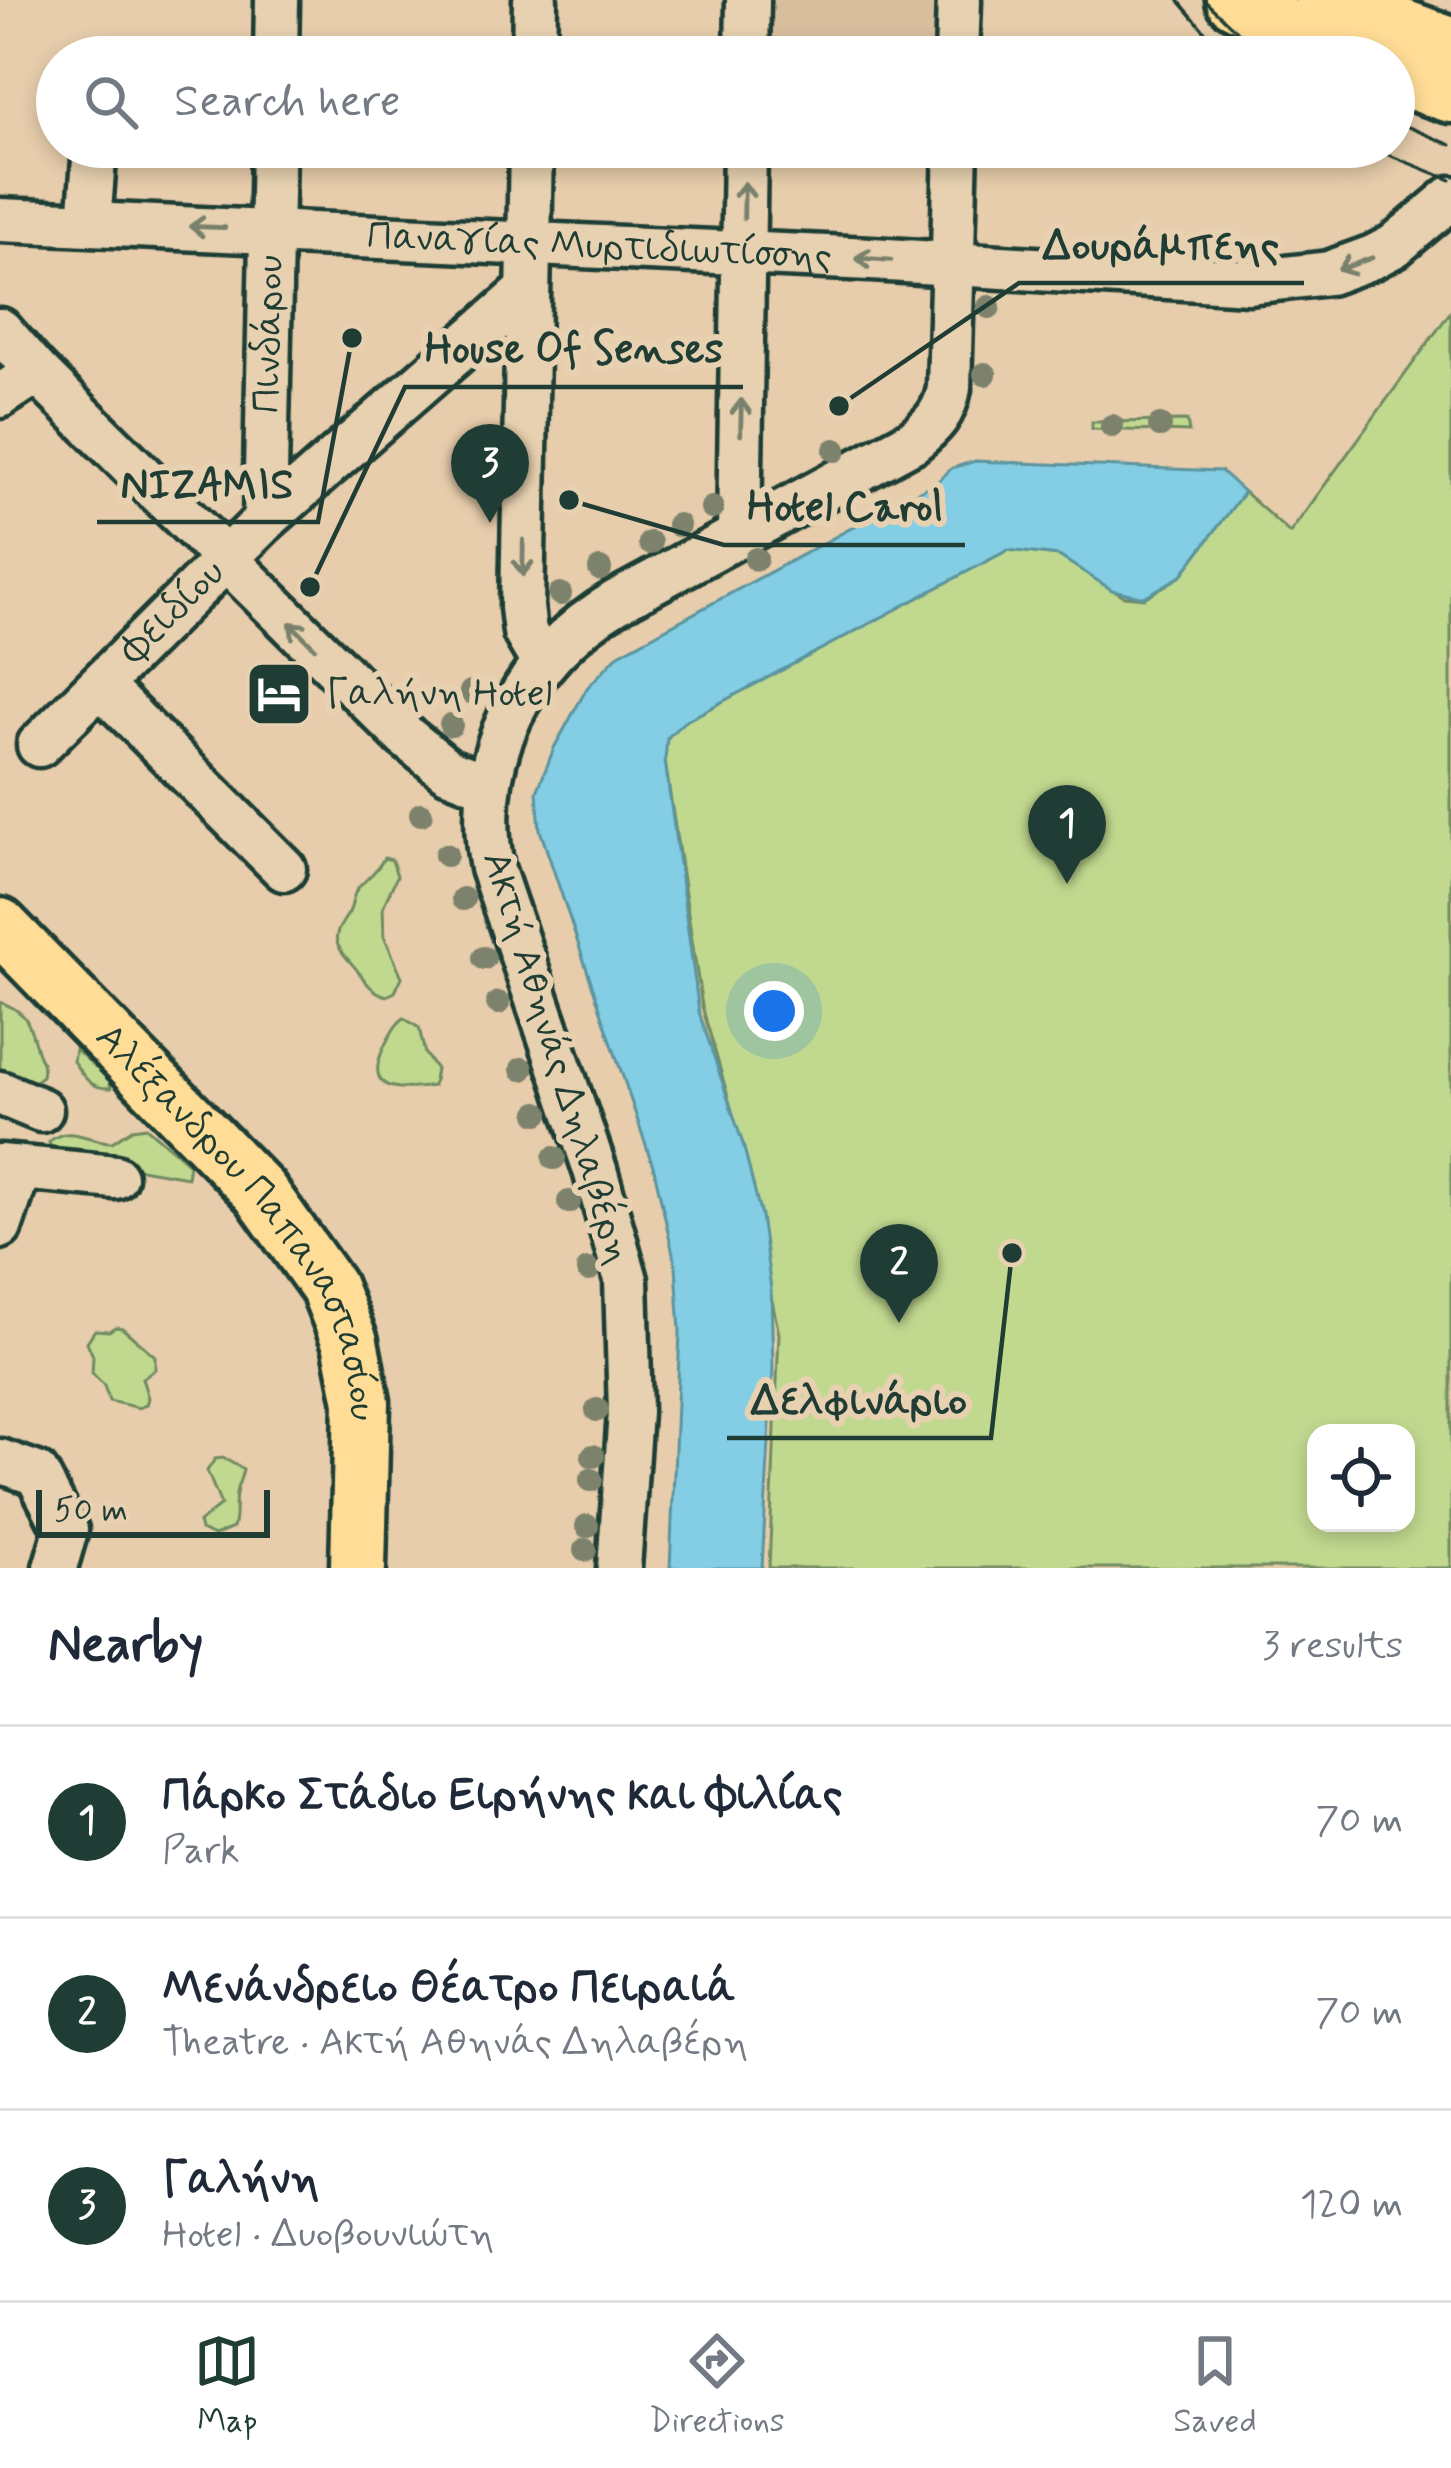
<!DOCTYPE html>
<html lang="en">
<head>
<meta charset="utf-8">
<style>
	body { margin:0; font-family:Mynerve,sans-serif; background:#f6f6f7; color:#1f2937 }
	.controls { position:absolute; right:36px; bottom:36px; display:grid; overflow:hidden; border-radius:24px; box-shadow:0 6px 18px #0003 }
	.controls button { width:108px; height:108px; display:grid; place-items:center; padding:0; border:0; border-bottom:3px solid #e0e1e3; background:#fff; color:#1f2937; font:60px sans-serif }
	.scale { position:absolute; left:36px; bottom:30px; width:234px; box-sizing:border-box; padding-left:12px; border:6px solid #1f3d34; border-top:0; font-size:33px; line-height:42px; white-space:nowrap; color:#1f3d34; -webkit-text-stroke:9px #e7d1b0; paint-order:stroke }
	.you { position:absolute; left:774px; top:1011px; width:42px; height:42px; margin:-30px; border:9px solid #fff; border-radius:50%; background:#1a73e8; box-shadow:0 0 0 18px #1a73e833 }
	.badge { display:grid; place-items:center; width:78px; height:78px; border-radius:50%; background:#1f3d34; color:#fff; font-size:39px; font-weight:700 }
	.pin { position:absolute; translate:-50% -99px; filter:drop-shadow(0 3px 6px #0008) }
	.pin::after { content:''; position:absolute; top:63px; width:42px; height:36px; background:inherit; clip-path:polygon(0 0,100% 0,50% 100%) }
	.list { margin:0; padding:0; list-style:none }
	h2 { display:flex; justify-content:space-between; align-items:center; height:156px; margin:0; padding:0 48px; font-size:51px }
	h2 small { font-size:39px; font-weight:400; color:#747a83 }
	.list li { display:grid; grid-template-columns:78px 1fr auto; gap:36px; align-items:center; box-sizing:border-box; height:192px; padding:0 48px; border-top:3px solid #e0e1e3 }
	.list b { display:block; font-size:45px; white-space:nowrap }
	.list p { margin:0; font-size:39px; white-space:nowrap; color:#747a83 }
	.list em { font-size:39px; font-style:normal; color:#747a83 }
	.icon { flex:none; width:66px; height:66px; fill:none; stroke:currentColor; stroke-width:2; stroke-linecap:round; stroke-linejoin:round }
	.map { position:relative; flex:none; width:1451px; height:1568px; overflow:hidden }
	.search { position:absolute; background:#fff; box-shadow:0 6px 18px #0003; left:36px; right:36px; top:36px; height:132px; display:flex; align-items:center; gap:30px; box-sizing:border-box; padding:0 42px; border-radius:66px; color:#747a83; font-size:45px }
	.sheet { height:732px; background:#fff }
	nav { display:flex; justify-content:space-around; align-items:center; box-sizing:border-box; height:168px; border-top:3px solid #e0e1e3; background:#fff; font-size:33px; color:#747a83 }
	nav a { display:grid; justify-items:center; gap:6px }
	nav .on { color:#1f3d34 }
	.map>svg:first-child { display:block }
	.built { fill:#d8be9d }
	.green { fill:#c1d98f; stroke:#708b62; stroke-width:3; fill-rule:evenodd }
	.water { fill:#83cee4; stroke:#5b949e; stroke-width:3 }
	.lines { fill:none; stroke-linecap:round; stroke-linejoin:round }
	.minor-casing { stroke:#1f3d34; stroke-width:51 }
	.major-casing { stroke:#1f3d34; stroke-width:63 }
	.minor { stroke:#e7d1b0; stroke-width:42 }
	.major { stroke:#ffdd96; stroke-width:54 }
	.tram { stroke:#1f3d34; stroke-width:3 }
	.tree { fill:#7d826c }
	.oneway { stroke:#79806c }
	.labels { text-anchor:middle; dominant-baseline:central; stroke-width:12; stroke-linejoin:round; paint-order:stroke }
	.street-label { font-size:39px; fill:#1f3d34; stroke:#e7d1b0 }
	.poi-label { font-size:39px; fill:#1f3d34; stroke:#e7d1b0; text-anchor:start }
	.leader { fill:none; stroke:#1f3d34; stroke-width:4.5 }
	.callout-dot { fill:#1f3d34; stroke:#e7d1b0; stroke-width:4.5 }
	.callout-label { font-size:42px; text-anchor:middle; font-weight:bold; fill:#1f3d34; stroke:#e7d1b0; stroke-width:12; stroke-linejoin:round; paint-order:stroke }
</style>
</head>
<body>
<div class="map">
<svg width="1451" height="1568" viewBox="0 0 1451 1568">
	<rect width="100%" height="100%" fill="#e7cdab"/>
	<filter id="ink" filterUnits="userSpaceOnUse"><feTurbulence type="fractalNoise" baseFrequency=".00833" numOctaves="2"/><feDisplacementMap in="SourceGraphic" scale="24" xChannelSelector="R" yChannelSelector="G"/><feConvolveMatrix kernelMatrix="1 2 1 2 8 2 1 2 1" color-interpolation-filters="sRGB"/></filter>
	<g filter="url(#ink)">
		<polygon class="built" points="768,0 938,0 938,57 767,57"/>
		<g class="green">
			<path d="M1451,311V1568H769L779,1334L733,1114L702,1006L665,761L664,744L676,726L1008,550L1059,556L1124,596L1144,598L1181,576L1244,492L1290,533ZM1316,1433H1406V1523H1316Z"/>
			<polygon points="1187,421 1189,432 1092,429 1092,422"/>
			<path d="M384,858L392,860L397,876L383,907L384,936L402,977L395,992L387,996C368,991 364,977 352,964C332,941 332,938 348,914C354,905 351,895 359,887C369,876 376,873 384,858Z"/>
			<path d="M0,1002C27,1012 29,1022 36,1047C39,1060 45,1061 42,1076L26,1088L0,1082Z"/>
			<path d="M404,1018L419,1028L425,1054L436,1069L433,1086C393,1092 361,1090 387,1041C393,1031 394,1026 404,1018Z"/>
			<path d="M75,1049L109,1079L111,1088C90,1089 84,1077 73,1061Z"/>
			<path d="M146,1127L189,1164L187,1177L53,1154L49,1142C69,1123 90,1143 112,1142L132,1129Z"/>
			<polygon points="115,1327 122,1328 155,1356 155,1369 142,1378 148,1398 146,1405 139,1408 109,1401 104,1385 92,1373 93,1356 87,1342 95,1330 109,1331"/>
			<path d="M223,1458L243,1469C242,1478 237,1484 236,1494C234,1506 237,1515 233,1528L214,1536L201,1530L199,1522L221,1505L207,1471L215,1459Z"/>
		</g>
		<polygon class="water" points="975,461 1221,471 1244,492 1181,576 1144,597 1112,590 1059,556 1008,550 684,722 667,738 665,761 699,1012 743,1144 761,1216 771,1289 773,1369 762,1568 670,1568 680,1332 676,1267 654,1169 540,830 537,792 554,748 587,688 619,654 938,481 952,468"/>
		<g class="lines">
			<defs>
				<g id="minor">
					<polyline points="276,57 277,0"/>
					<polyline points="534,57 535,0"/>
					<polyline points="747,57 748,0"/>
					<polyline points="957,57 959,0"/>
					<polyline points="531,147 522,607 525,632 543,663"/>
					<path id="s1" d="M0,220L871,259L1249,282L1329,273L1373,257L1394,246L1451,198"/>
					<polyline points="89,223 95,147"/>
					<polyline points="0,330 37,372 406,737 447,770 488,786"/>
					<polyline points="0,396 37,372"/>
					<path id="s2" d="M265,520L273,147"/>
					<polyline points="739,534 745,147"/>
					<polyline points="100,685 284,869"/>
					<path id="s3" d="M39,745L265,520L527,291"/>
					<polyline points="0,1093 41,1110"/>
					<polyline points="0,1166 115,1177"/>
					<polyline points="0,1227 20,1168"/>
					<polyline points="0,1461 37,1474 66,1530 55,1568"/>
					<path d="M619,1568L630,1412L626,1280L595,1170L492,868C471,759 522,658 616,602L913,441C932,426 945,413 949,388L956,147"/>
				</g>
				<g id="major">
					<polyline points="1234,0 1346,57"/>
					<polyline points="1323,0 1451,44"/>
					<polyline points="1394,76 1451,95"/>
					<path id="s4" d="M0,926L260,1192L328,1287L350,1342L362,1402L358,1568"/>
				</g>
			</defs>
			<use href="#minor" class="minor-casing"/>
			<use href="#major" class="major-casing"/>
			<use href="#minor" class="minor"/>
			<use href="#major" class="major"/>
			<g class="tram">
				<polyline points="1178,0 1227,57"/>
				<polyline points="1204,0 1265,57"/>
				<polyline points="1394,121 1451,145"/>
				<polyline points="1369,147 1451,180"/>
			</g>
		</g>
		<g class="tree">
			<circle cx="989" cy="307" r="12"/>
			<circle cx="985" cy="374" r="12"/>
			<circle cx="1112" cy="426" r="12"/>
			<circle cx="1160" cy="426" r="12"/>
			<circle cx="835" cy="450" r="12"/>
			<circle cx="712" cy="508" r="12"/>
			<circle cx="678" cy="525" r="12"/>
			<circle cx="650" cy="543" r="12"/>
			<circle cx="756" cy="559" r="12"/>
			<circle cx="600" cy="569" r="12"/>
			<circle cx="560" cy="594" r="12"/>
			<circle cx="471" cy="692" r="12"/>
			<circle cx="451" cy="725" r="12"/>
			<circle cx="421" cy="814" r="12"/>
			<circle cx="446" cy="855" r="12"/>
			<circle cx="463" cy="899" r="12"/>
			<circle cx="484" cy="958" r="12"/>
			<circle cx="498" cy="1003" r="12"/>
			<circle cx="522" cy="1069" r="12"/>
			<circle cx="538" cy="1113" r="12"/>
			<circle cx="554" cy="1158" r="12"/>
			<circle cx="569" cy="1202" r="12"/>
			<circle cx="588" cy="1270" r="12"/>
			<circle cx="597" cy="1410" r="12"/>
			<circle cx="593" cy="1456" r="12"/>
			<circle cx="591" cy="1480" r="12"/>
			<circle cx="587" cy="1526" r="12"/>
			<circle cx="585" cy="1550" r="12"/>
		</g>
		<defs><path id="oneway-shaft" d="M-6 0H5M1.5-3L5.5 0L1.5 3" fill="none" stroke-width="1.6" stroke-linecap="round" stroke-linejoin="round" transform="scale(3)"/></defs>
		<g class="oneway">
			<use href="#oneway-shaft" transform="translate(744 200) rotate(-89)"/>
			<use href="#oneway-shaft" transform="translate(207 227) rotate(-178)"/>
			<use href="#oneway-shaft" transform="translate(873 259) rotate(-176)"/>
			<use href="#oneway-shaft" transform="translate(1355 264) rotate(160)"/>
			<use href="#oneway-shaft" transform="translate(741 417) rotate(-89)"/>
			<use href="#oneway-shaft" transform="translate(523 558) rotate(91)"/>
			<use href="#oneway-shaft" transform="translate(302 635) rotate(-135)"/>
		</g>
	</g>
	<defs>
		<symbol id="hotel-square" viewBox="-11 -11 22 22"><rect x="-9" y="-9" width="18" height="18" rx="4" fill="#1f3d34" stroke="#e7d1b0"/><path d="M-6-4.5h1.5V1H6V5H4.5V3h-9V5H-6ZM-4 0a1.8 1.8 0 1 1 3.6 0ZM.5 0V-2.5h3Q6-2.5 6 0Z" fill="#fff"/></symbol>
	</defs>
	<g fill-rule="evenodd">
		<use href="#hotel-square" x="241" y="656" width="76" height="76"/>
	</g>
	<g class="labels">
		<g class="street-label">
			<text stroke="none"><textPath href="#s1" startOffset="600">Παναγίας Μυρτιδιωτίσσης</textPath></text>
			<text stroke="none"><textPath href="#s2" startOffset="186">Πινδάρου</textPath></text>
			<text stroke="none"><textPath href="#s3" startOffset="189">Φειδίου</textPath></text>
			<text transform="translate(556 1058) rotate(73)">Ακτή Αθηνάς Δηλαβέρη</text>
			<text stroke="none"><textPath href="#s4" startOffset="387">Αλέξανδρου Παπαναστασίου</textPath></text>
		</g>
		<g class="poi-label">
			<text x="326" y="694">Γαλήνη Hotel</text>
		</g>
	</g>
	<path class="leader" d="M839 406L1019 283H1304M310 587L405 387H743M352 338L318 522H97M569 500L724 545H965M1012 1253L991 1438H727"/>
	<g class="callout-dot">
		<circle cx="839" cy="406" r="12"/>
		<circle cx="310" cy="587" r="12"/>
		<circle cx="352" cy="338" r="12"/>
		<circle cx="569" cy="500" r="12"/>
		<circle cx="1012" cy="1253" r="12"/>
	</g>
	<g class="callout-label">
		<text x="1161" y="259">Δουράμπεης</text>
		<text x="574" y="362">House Of Senses</text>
		<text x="207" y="498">NIZAMIS</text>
		<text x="845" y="520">Hotel Carol</text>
		<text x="859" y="1414">Δελφινάριο</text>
	</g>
</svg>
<div class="controls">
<button><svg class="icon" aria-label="locate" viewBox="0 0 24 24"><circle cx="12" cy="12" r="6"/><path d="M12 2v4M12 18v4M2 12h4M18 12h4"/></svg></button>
</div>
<div class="scale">50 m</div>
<div class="you"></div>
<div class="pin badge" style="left:1067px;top:884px">1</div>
<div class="pin badge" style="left:899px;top:1323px">2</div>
<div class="pin badge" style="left:490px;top:523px">3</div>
<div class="search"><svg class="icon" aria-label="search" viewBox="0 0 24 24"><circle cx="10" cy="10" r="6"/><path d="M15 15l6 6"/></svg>Search here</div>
</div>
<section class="sheet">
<h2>Nearby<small>3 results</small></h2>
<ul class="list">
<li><span class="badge">1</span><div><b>Πάρκο Στάδιο Ειρήνης και Φιλίας</b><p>Park</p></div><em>70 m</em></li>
<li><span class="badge">2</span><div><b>Μενάνδρειο Θέατρο Πειραιά</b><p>Theatre · Ακτή Αθηνάς Δηλαβέρη</p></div><em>70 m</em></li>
<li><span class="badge">3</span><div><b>Γαλήνη</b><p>Hotel · Δυοβουνιώτη</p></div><em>120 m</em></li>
</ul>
</section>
<nav>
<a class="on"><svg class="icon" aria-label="map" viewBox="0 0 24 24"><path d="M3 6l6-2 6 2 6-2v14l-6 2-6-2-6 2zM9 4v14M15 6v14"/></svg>Map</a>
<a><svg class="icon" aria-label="directions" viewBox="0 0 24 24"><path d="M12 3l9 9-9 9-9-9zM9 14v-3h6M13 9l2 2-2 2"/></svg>Directions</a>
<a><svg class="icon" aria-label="saved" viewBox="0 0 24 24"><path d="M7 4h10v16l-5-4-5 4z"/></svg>Saved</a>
</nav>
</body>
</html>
